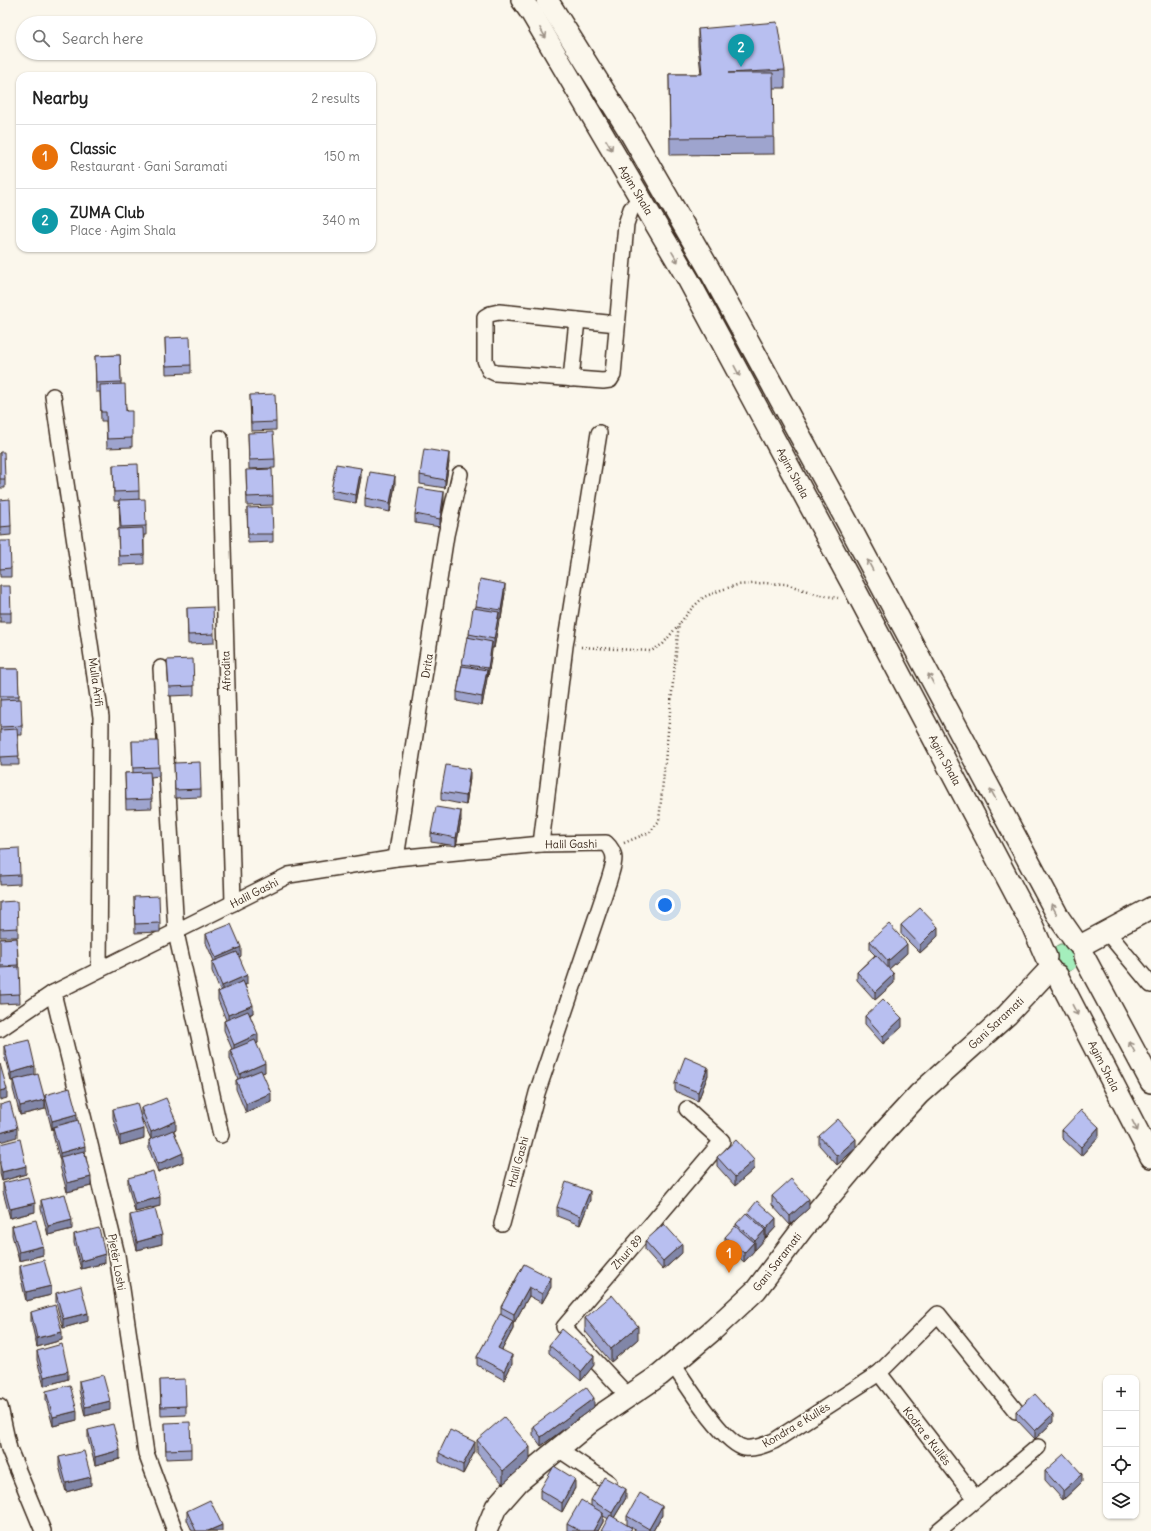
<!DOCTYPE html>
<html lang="en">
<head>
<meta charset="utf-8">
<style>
	body { margin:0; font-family:Delius,sans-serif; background:#f2f2f2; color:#222 }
	.controls { position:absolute; right:12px; bottom:12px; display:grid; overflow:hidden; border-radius:8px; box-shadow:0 1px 3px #0004 }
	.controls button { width:36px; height:36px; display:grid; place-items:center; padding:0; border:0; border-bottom:1px solid #e0e0e0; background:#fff; color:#222; font:20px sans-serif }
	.you { position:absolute; left:665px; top:905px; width:14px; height:14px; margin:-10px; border:3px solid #fff; border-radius:50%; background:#1a73e8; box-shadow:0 0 0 6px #1a73e833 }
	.badge { display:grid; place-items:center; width:26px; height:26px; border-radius:50%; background:#db2777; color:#fff; font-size:13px; font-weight:700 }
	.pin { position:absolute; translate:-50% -33px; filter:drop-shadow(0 1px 2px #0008) }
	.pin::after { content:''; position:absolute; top:21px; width:14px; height:12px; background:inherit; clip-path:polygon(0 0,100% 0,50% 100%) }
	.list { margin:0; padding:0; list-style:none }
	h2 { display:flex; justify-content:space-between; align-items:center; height:52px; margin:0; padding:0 16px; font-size:17px }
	h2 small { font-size:13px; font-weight:400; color:#767676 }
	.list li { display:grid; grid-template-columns:26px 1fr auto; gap:12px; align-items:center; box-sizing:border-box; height:64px; padding:0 16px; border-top:1px solid #e0e0e0 }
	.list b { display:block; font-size:15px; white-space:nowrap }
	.list p { margin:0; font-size:13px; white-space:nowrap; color:#767676 }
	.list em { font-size:13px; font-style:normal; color:#767676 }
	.icon { flex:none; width:22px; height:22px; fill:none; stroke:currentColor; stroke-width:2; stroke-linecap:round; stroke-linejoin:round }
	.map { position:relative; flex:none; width:1151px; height:1531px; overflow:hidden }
	.search { position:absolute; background:#fff; box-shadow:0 1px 3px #0004; left:16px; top:16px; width:360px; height:44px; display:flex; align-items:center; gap:10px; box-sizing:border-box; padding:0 14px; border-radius:22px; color:#767676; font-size:15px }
	.panel { position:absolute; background:#fff; box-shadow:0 1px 3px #0004; left:16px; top:72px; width:360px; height:180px; border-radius:12px }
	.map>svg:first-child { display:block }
	.green { fill:#a4eebc; stroke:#708c6d }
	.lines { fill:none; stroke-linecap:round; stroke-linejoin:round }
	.street-casing { stroke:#3b2a1e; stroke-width:18 }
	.secondary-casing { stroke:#3b2a1e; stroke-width:24 }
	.path { stroke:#3b2a1e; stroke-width:2.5; stroke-dasharray:1 3; stroke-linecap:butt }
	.street { stroke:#fbf7ec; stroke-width:15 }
	.secondary { stroke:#fbf7ec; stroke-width:21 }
	.wall { fill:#9ea4ce; stroke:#3b2a1e }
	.shaded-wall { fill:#8186a8; stroke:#3b2a1e }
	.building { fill:#b8bff0; stroke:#3b2a1e }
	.oneway { stroke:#9b9085 }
	.labels { text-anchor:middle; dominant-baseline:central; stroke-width:4; stroke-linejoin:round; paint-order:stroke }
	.street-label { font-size:11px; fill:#3b2a1e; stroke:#fbf7ec }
</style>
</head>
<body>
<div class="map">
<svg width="1151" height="1531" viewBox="0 0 1151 1531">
	<rect width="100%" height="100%" fill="#fbf7ec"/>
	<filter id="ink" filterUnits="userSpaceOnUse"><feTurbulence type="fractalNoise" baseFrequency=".025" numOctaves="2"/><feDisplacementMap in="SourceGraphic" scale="8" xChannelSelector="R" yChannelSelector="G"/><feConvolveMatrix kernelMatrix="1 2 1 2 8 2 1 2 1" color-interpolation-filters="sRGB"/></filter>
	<g filter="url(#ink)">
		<path class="green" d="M1060,944H1065L1074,947L1078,963C1074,970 1070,972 1063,972L1051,954L1056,946Z"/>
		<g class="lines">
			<defs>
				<g id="street">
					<polyline points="617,324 499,312 490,314 485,317 485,360 489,370 495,373 603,381 610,380 613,375 626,224 631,209 640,198"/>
					<polyline points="571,379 577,320"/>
					<polyline points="53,396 101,717 99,969"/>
					<polyline points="220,438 233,903"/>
					<polyline points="161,668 176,933 221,1135"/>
					<polyline points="541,844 565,646 599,433"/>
					<polyline points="396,858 446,535 460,474"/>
					<polyline points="1107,932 1151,985"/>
					<polyline points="53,993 117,1255 146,1453 175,1531"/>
					<path d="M0,1029L53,993L289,875L396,858L541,844L606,843C619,855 613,865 609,880L537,1093L502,1224"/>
					<path d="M673,1364C685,1382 724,1445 745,1448C756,1449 764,1445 774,1441L879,1373L938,1314L1016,1411"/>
					<polyline points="879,1373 976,1499"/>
					<polyline points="628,1396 564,1327 722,1141 687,1109"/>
					<polyline points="0,1407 9,1449 43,1531"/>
					<polyline points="557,1448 609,1483"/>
					<polyline points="938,1531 1038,1447"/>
				</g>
				<g id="secondary">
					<polyline points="522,0 532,14 688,279 857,593 1033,927 1046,957"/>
					<polyline points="547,0 631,134 709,269 843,514 1059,918 1075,941"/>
					<polyline points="1080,946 1151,908"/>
					<polyline points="1084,957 1151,1082"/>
					<polyline points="1057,975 1151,1157"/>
					<polyline points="486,1531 496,1507 518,1482 592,1421 660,1375 713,1330 756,1290 803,1228 883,1133 919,1094 1007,1015 1050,969"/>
				</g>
			</defs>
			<use href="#street" class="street-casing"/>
			<use href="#secondary" class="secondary-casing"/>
			<g class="path">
				<polyline points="581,647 651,651 663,644 692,608 704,597 721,590 737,585 764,583 786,584 816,594 838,598"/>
				<polyline points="624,843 650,832 659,821 679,623"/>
			</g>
			<use href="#street" class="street"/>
			<use href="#secondary" class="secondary"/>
		</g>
		<g class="wall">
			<polygon points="698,29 785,70 785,88 773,88 774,154 670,155 669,74 701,74 698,46"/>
			<polygon points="165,338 191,365 191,373 166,374"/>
			<polygon points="120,355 121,384 132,438 132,447 107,448 106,421 101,421 100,392 96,392 95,356"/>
			<polygon points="250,395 276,422 276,430 251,431"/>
			<polygon points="248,433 275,459 275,468 249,469"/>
			<polygon points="0,452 5,479 5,488 0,488"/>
			<polygon points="449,462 445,488 420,484 420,475"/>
			<polygon points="113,465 139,491 139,500 146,526 146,535 144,535 144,564 119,565 118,529 120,529 119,501 114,501"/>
			<polygon points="246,470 273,496 273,505 247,506"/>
			<polygon points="361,477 356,503 331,499 331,490"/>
			<polygon points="395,485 390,512 365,507 365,498"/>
			<polygon points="0,500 11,526 11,535 0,536"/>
			<polygon points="444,501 440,527 415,523 415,514"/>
			<polygon points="247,508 273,534 273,542 248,543"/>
			<polygon points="0,541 11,568 11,577 0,577"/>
			<polygon points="0,586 11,613 11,622 0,622"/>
			<polygon points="505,593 501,619 499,619 494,648 492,648 488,677 487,677 482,706 457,701 457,692 462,664 476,606"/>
			<polygon points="187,608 214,634 214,643 188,644"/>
			<polygon points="167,660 194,686 194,695 169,696"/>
			<polygon points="0,669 18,669 19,699 22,726 22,735 18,735 19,765 0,765"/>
			<polygon points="132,741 159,767 159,776 151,777 152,808 126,809 125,773 133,773"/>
			<polygon points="174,763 201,789 201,797 175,798"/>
			<polygon points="470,778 466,805 441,800 441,792"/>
			<polygon points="461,820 456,846 431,842 431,833"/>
			<polygon points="0,849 20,875 20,884 0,885"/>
			<polygon points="134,897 160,923 160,932 135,933"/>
			<polygon points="0,902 18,928 18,937 0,937"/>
			<polygon points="901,925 938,936 920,953 901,934"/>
			<polygon points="206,934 241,956 239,957 247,984 245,985 253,1013 250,1015 258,1043 256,1044 265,1072 262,1073 271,1102 246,1113 236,1089 236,1080 238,1079 230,1059 230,1050 232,1049 224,1030 224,1021 226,1020 218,1000 218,992 220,991 212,971 212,962 214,961 206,943"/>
			<polygon points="17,938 20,1003 0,1004 0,939"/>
			<polygon points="870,941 907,953 889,969 894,983 875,1000 857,980 857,972 875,955 870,950"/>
			<polygon points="865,1016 902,1027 883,1044 865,1024"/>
			<polygon points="4,1046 35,1074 45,1109 20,1115 13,1089 13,1081 11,1081 4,1055"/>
			<polygon points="708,1075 698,1101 675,1091 675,1083"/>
			<polygon points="45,1095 77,1120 85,1151 91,1186 67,1192 60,1166 60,1161 53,1135 53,1129 52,1130 45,1103"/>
			<polygon points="141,1108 176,1130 174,1131 183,1162 158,1172 149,1149 149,1140 151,1139 141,1117"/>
			<polygon points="113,1109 144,1138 120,1145 113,1118"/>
			<polygon points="1062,1130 1099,1136 1081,1156 1062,1138"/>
			<polygon points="819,1136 856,1148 837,1165 819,1145"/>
			<polygon points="0,1144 26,1174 2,1181 0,1174"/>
			<polygon points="717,1157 754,1169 735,1186 717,1166"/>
			<polygon points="128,1178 160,1206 135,1212 128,1186"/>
			<polygon points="3,1183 35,1212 10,1218 3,1192"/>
			<polygon points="772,1196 809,1208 790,1225 772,1205"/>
			<polygon points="41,1200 72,1229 48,1235 41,1209"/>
			<polygon points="590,1200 580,1225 557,1216 557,1207"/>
			<polygon points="748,1212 776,1227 766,1238 765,1237 765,1239 755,1250 754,1249 754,1251 744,1262 725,1245 725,1237 736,1226 736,1224 748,1214"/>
			<polygon points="130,1215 162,1244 137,1250 130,1224"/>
			<polygon points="12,1226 43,1255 19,1261 12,1235"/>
			<polygon points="74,1234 105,1263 81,1269 74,1243"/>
			<polygon points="645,1241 682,1253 663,1270 645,1250"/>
			<polygon points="524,1264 551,1287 542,1303 529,1296 514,1323 513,1322 513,1329 502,1350 512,1364 504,1380 477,1365 477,1357 501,1314 501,1307"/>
			<polygon points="20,1266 51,1295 26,1301 20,1275"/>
			<polygon points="56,1293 88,1321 63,1328 56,1302"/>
			<polygon points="31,1312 62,1340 37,1347 31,1321"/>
			<polygon points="585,1318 638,1339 611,1362 585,1331"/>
			<polygon points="549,1345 594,1365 581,1381 549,1353"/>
			<polygon points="37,1351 68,1379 44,1386 37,1360"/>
			<polygon points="160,1380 186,1406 186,1415 161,1416"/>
			<polygon points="79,1381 110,1410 85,1416 79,1390"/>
			<polygon points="46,1391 77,1420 53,1426 46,1400"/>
			<polygon points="594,1407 541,1446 533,1435 533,1426"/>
			<polygon points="1016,1411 1053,1422 1035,1439 1016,1419"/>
			<polygon points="165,1423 191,1449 191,1458 166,1459"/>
			<polygon points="88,1430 120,1459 95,1465 88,1439"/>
			<polygon points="477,1440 530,1460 503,1484 477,1453"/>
			<polygon points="475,1451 463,1474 439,1462 439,1453"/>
			<polygon points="59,1457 91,1485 66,1492 59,1466"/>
			<polygon points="1045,1471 1082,1482 1063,1500 1045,1480"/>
			<polygon points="575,1488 562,1512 540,1499 540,1490"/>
			<polygon points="626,1498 614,1518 632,1531 603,1516 603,1522 598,1531 567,1531 567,1524 591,1506 591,1500"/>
			<polygon points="187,1511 222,1531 192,1531 187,1520"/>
			<polygon points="662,1515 653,1531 637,1531 627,1525 627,1516"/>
		</g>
		<g class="shaded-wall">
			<polygon points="449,453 449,462 445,488 445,480"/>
			<polygon points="361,468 361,477 356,503 356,495"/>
			<polygon points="395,476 395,485 390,512 390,503"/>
			<polygon points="444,492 444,501 440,527 440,519"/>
			<polygon points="505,584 505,593 501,619 501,610"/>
			<polygon points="499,612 499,621 494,648 494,639"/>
			<polygon points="492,642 492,651 488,677 488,668"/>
			<polygon points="487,670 487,679 482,706 482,697"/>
			<polygon points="470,769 470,778 466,805 466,796"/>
			<polygon points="461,811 461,820 456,846 456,838"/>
			<polygon points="938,927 938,936 920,953 920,945"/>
			<polygon points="907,944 907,953 888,970 888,961"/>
			<polygon points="241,947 241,956 216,967 216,958"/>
			<polygon points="894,974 894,983 875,1000 875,992"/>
			<polygon points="247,975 247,984 222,994 222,986"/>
			<polygon points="253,1005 253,1013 228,1024 228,1015"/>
			<polygon points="902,1018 902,1027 883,1044 883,1036"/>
			<polygon points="258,1034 258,1043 234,1053 234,1045"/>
			<polygon points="265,1063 265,1072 240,1082 240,1074"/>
			<polygon points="35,1066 35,1075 11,1081 11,1073"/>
			<polygon points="708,1067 708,1075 698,1101 698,1092"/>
			<polygon points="7,1089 7,1098 0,1100 0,1091"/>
			<polygon points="271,1093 271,1102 246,1113 246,1104"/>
			<polygon points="45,1100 45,1109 20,1115 20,1106"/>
			<polygon points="77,1114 77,1123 53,1127 53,1129 52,1130 52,1121"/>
			<polygon points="176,1121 176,1130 151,1140 151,1132"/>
			<polygon points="1099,1127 1099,1136 1081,1156 1081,1147"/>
			<polygon points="17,1128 17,1137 0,1142 0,1133"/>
			<polygon points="144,1129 144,1138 120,1145 120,1136"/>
			<polygon points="856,1139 856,1148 837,1165 837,1156"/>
			<polygon points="85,1146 85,1155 60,1158 60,1153"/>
			<polygon points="183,1153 183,1162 158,1172 158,1164"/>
			<polygon points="754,1160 754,1169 735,1186 735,1177"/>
			<polygon points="26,1166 26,1174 2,1181 2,1172"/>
			<polygon points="91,1177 91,1186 67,1192 67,1183"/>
			<polygon points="590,1191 590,1200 580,1225 580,1216"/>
			<polygon points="160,1197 160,1206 135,1212 135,1204"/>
			<polygon points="809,1199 809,1208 790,1225 790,1216"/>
			<polygon points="35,1203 35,1212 10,1218 10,1209"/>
			<polygon points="776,1218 776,1227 766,1238 766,1229"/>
			<polygon points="72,1220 72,1229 48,1235 48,1226"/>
			<polygon points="765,1230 765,1239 755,1250 755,1241"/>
			<polygon points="162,1235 162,1244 137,1250 137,1242"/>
			<polygon points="754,1242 754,1251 744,1262 744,1253"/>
			<polygon points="682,1244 682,1253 663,1270 663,1261"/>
			<polygon points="43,1246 43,1255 19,1261 19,1252"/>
			<polygon points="105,1254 105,1263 81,1269 81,1261"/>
			<polygon points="551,1278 551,1287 542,1303 542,1294"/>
			<polygon points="51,1286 51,1295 26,1301 26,1292"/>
			<polygon points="529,1287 529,1296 514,1323 514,1314"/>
			<polygon points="88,1313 88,1321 63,1328 63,1319"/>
			<polygon points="513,1321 513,1329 498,1357 498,1348"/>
			<polygon points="638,1326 638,1339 611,1362 611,1349"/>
			<polygon points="62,1332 62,1340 37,1347 37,1338"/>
			<polygon points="512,1355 512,1364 504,1380 504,1371"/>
			<polygon points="594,1356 594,1365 581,1381 581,1372"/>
			<polygon points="68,1371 68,1379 44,1386 44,1377"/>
			<polygon points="594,1398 594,1407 541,1446 541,1437"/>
			<polygon points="110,1401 110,1410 85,1416 85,1407"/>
			<polygon points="77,1411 77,1420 53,1426 53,1417"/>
			<polygon points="1053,1414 1053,1422 1035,1439 1035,1431"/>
			<polygon points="475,1442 475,1451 463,1474 463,1465"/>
			<polygon points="530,1447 530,1460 503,1484 503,1471"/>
			<polygon points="120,1450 120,1459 95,1465 95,1457"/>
			<polygon points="1082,1474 1082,1482 1063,1500 1063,1491"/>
			<polygon points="91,1477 91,1485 66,1492 66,1483"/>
			<polygon points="575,1479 575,1488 562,1512 562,1503"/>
			<polygon points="626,1489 626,1498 612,1521 612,1513"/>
			<polygon points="662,1506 662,1515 653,1531 649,1531 649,1529"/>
			<polygon points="603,1513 603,1522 598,1531 593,1531"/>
			<polygon points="222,1525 222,1531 208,1531"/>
		</g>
		<g class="building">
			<polygon points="777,22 785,70 728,73 773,73 774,137 670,138 669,74 702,74 698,29"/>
			<polygon points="190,337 191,365 166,366 165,338"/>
			<polygon points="120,355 121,382 96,383 95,356"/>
			<polygon points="125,384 126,411 132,411 132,438 107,439 106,412 101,412 100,385"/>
			<polygon points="275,394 276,422 251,423 250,395"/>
			<polygon points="273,432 275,459 249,460 248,433"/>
			<polygon points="424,449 449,453 445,480 420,475"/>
			<polygon points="0,452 4,452 5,479 0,479"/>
			<polygon points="138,464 139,491 114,492 113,465"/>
			<polygon points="336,464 361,468 356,495 331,490"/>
			<polygon points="272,469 273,496 247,497 246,470"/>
			<polygon points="370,472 395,476 390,503 365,498"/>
			<polygon points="419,488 444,492 440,519 415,514"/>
			<polygon points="10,499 11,526 0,527 0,500"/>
			<polygon points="145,499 146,526 121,527 119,500"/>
			<polygon points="272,507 273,534 248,534 247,508"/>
			<polygon points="143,528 144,555 119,556 118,529"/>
			<polygon points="0,541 10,541 11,568 0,569"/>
			<polygon points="480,579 505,584 501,610 476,606"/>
			<polygon points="0,586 10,586 11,613 0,613"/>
			<polygon points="213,607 214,634 188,635 187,608"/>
			<polygon points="473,608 499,612 494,639 469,634"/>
			<polygon points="467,637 492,642 488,668 462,664"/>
			<polygon points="193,659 194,686 169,687 167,660"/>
			<polygon points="462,666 487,670 482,697 457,692"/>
			<polygon points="0,669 18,669 19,696 0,696"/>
			<polygon points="21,699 22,726 0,727 0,700"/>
			<polygon points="17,729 19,756 0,757 0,730"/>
			<polygon points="132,741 158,741 159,767 133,768"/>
			<polygon points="200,762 201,789 175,790 174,763"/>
			<polygon points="446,765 470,769 466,796 441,792"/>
			<polygon points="150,772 152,799 126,800 125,773"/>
			<polygon points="436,807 461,811 456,838 431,833"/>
			<polygon points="19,848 20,875 0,876 0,849"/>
			<polygon points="159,896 160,923 135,924 134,897"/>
			<polygon points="17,901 18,928 0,929 0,902"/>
			<polygon points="920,908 938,927 920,945 901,925"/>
			<polygon points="231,924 241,947 216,958 206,934"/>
			<polygon points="889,924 907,944 888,961 870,941"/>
			<polygon points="17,938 18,965 0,966 0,939"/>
			<polygon points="237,952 247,975 222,986 212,962"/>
			<polygon points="876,955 894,974 875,992 857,972"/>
			<polygon points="19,967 20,994 0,995 0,968"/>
			<polygon points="243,981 253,1005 228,1015 218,992"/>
			<polygon points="883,999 902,1018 883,1036 865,1016"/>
			<polygon points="248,1011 258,1034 234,1045 224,1021"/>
			<polygon points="29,1040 35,1066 11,1073 4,1046"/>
			<polygon points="255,1040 265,1063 240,1074 230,1050"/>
			<polygon points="685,1057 708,1067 698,1092 675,1083"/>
			<polygon points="0,1064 7,1089 0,1091"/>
			<polygon points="261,1070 271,1093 246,1104 236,1080"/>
			<polygon points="38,1074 45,1100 20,1106 13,1080"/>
			<polygon points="70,1088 77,1114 52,1121 45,1095"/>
			<polygon points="166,1098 176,1121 151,1132 141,1108"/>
			<polygon points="10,1102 17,1128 0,1133 0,1105"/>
			<polygon points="137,1103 144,1129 120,1136 113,1109"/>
			<polygon points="1081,1110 1099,1127 1081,1147 1062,1130"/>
			<polygon points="838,1119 856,1139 837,1156 819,1136"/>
			<polygon points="78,1120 85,1146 60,1153 53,1127"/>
			<polygon points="173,1130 183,1153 158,1164 149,1140"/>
			<polygon points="20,1139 26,1166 2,1172 0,1165 0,1144"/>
			<polygon points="736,1140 754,1160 735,1177 717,1157"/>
			<polygon points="84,1151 91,1177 67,1183 60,1157"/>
			<polygon points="153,1171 160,1197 135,1204 128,1178"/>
			<polygon points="28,1177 35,1203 10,1209 3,1183"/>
			<polygon points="791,1179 809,1199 790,1216 772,1196"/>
			<polygon points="566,1182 590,1191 580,1216 557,1207"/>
			<polygon points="65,1194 72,1220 48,1226 41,1200"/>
			<polygon points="757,1201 776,1218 766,1229 748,1212"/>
			<polygon points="155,1209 162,1235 137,1242 130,1215"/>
			<polygon points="746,1213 765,1230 755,1241 736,1224"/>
			<polygon points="36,1220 43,1246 19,1252 12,1226"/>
			<polygon points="664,1224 682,1244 663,1261 645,1241"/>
			<polygon points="735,1226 754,1242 744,1253 725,1237"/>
			<polygon points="99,1228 105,1254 81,1261 74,1234"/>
			<polygon points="44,1260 51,1286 26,1292 20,1266"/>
			<polygon points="524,1264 551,1278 542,1294 529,1287 514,1314 501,1307"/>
			<polygon points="81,1286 88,1313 63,1319 56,1293"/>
			<polygon points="612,1295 638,1326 611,1349 585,1318"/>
			<polygon points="55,1305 62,1332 37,1338 31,1312"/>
			<polygon points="500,1314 513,1321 498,1348 512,1355 504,1371 477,1357"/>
			<polygon points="562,1329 594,1356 581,1372 549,1345"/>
			<polygon points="62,1344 68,1371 44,1377 37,1351"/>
			<polygon points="103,1375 110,1401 85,1407 79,1381"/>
			<polygon points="185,1379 186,1406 161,1407 160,1380"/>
			<polygon points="70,1385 77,1411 53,1417 46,1391"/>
			<polygon points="586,1387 594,1398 541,1437 533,1426"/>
			<polygon points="1035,1394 1053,1414 1035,1431 1016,1411"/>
			<polygon points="504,1417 530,1447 503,1471 477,1440"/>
			<polygon points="190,1422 191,1449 166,1450 165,1423"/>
			<polygon points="113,1424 120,1450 95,1457 88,1430"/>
			<polygon points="450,1430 475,1442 463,1465 439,1453"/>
			<polygon points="84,1451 91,1477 66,1483 59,1457"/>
			<polygon points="1064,1454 1082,1474 1063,1491 1045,1471"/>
			<polygon points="554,1466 575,1479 562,1503 540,1490"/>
			<polygon points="604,1477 626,1489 612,1513 591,1500"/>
			<polygon points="640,1493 662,1506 649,1529 627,1516"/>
			<polygon points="210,1500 222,1525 208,1531 196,1531 187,1511"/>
			<polygon points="581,1500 603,1513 593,1531 580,1531 567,1524"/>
			<polygon points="610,1515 632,1528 630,1531 601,1531"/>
		</g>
		<defs><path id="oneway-shaft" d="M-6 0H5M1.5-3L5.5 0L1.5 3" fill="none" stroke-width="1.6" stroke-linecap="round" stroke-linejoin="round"/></defs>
		<g class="oneway">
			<use href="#oneway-shaft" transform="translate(543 33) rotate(60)"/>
			<use href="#oneway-shaft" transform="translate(609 145) rotate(60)"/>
			<use href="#oneway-shaft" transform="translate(675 257) rotate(59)"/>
			<use href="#oneway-shaft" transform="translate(737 371) rotate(62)"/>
			<use href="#oneway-shaft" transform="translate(870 565) rotate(-118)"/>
			<use href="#oneway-shaft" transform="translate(931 679) rotate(-118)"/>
			<use href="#oneway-shaft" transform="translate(993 794) rotate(-118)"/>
			<use href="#oneway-shaft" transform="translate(1054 909) rotate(-118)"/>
			<use href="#oneway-shaft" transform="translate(1075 1010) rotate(63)"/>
			<use href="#oneway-shaft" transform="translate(1132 1047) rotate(-118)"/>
			<use href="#oneway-shaft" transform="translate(1135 1126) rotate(63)"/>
		</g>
	</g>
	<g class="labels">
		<g class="street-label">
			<text transform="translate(636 190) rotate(59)">Agim Shala</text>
			<text transform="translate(793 473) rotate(62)">Agim Shala</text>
			<text transform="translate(427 666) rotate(-81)">Drita</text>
			<text transform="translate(226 671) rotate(-92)">Afrodita</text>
			<text transform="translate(96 682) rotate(82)">Mulla Arifi</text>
			<text transform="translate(945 760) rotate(62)">Agim Shala</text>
			<text transform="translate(571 844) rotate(-1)">Halil Gashi</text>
			<text transform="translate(254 893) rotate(-27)">Halil Gashi</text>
			<text transform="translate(996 1023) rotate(-43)">Gani Saramati</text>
			<text transform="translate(1104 1066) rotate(63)">Agim Shala</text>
			<text transform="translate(518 1162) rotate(-75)">Halil Gashi</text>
			<text transform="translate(627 1252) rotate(-50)">Zhuri 89</text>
			<text transform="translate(117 1262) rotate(80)">Pjetër Loshi</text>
			<text transform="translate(777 1262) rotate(-52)">Gani Saramati</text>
			<text transform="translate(796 1425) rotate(-31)">Kondra e Kullës</text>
			<text transform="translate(927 1436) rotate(52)">Kodra e Kullës</text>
		</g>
	</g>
</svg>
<div class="controls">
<button>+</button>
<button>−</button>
<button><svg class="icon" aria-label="locate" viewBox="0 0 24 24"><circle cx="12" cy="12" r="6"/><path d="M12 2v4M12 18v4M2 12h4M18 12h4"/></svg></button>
<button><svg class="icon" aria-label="layers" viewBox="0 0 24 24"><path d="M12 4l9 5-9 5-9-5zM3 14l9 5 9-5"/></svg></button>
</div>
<div class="you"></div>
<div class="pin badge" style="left:729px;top:1273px;background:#e8710a">1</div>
<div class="pin badge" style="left:741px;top:67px;background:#0f9aa8">2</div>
<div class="search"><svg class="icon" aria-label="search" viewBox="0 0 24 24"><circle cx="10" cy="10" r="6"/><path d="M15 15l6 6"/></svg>Search here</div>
<section class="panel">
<h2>Nearby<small>2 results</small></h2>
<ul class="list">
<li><span class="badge" style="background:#e8710a">1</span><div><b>Classic</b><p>Restaurant · Gani Saramati</p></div><em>150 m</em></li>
<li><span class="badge" style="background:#0f9aa8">2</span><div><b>ZUMA Club</b><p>Place · Agim Shala</p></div><em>340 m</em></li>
</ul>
</section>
</div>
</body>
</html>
